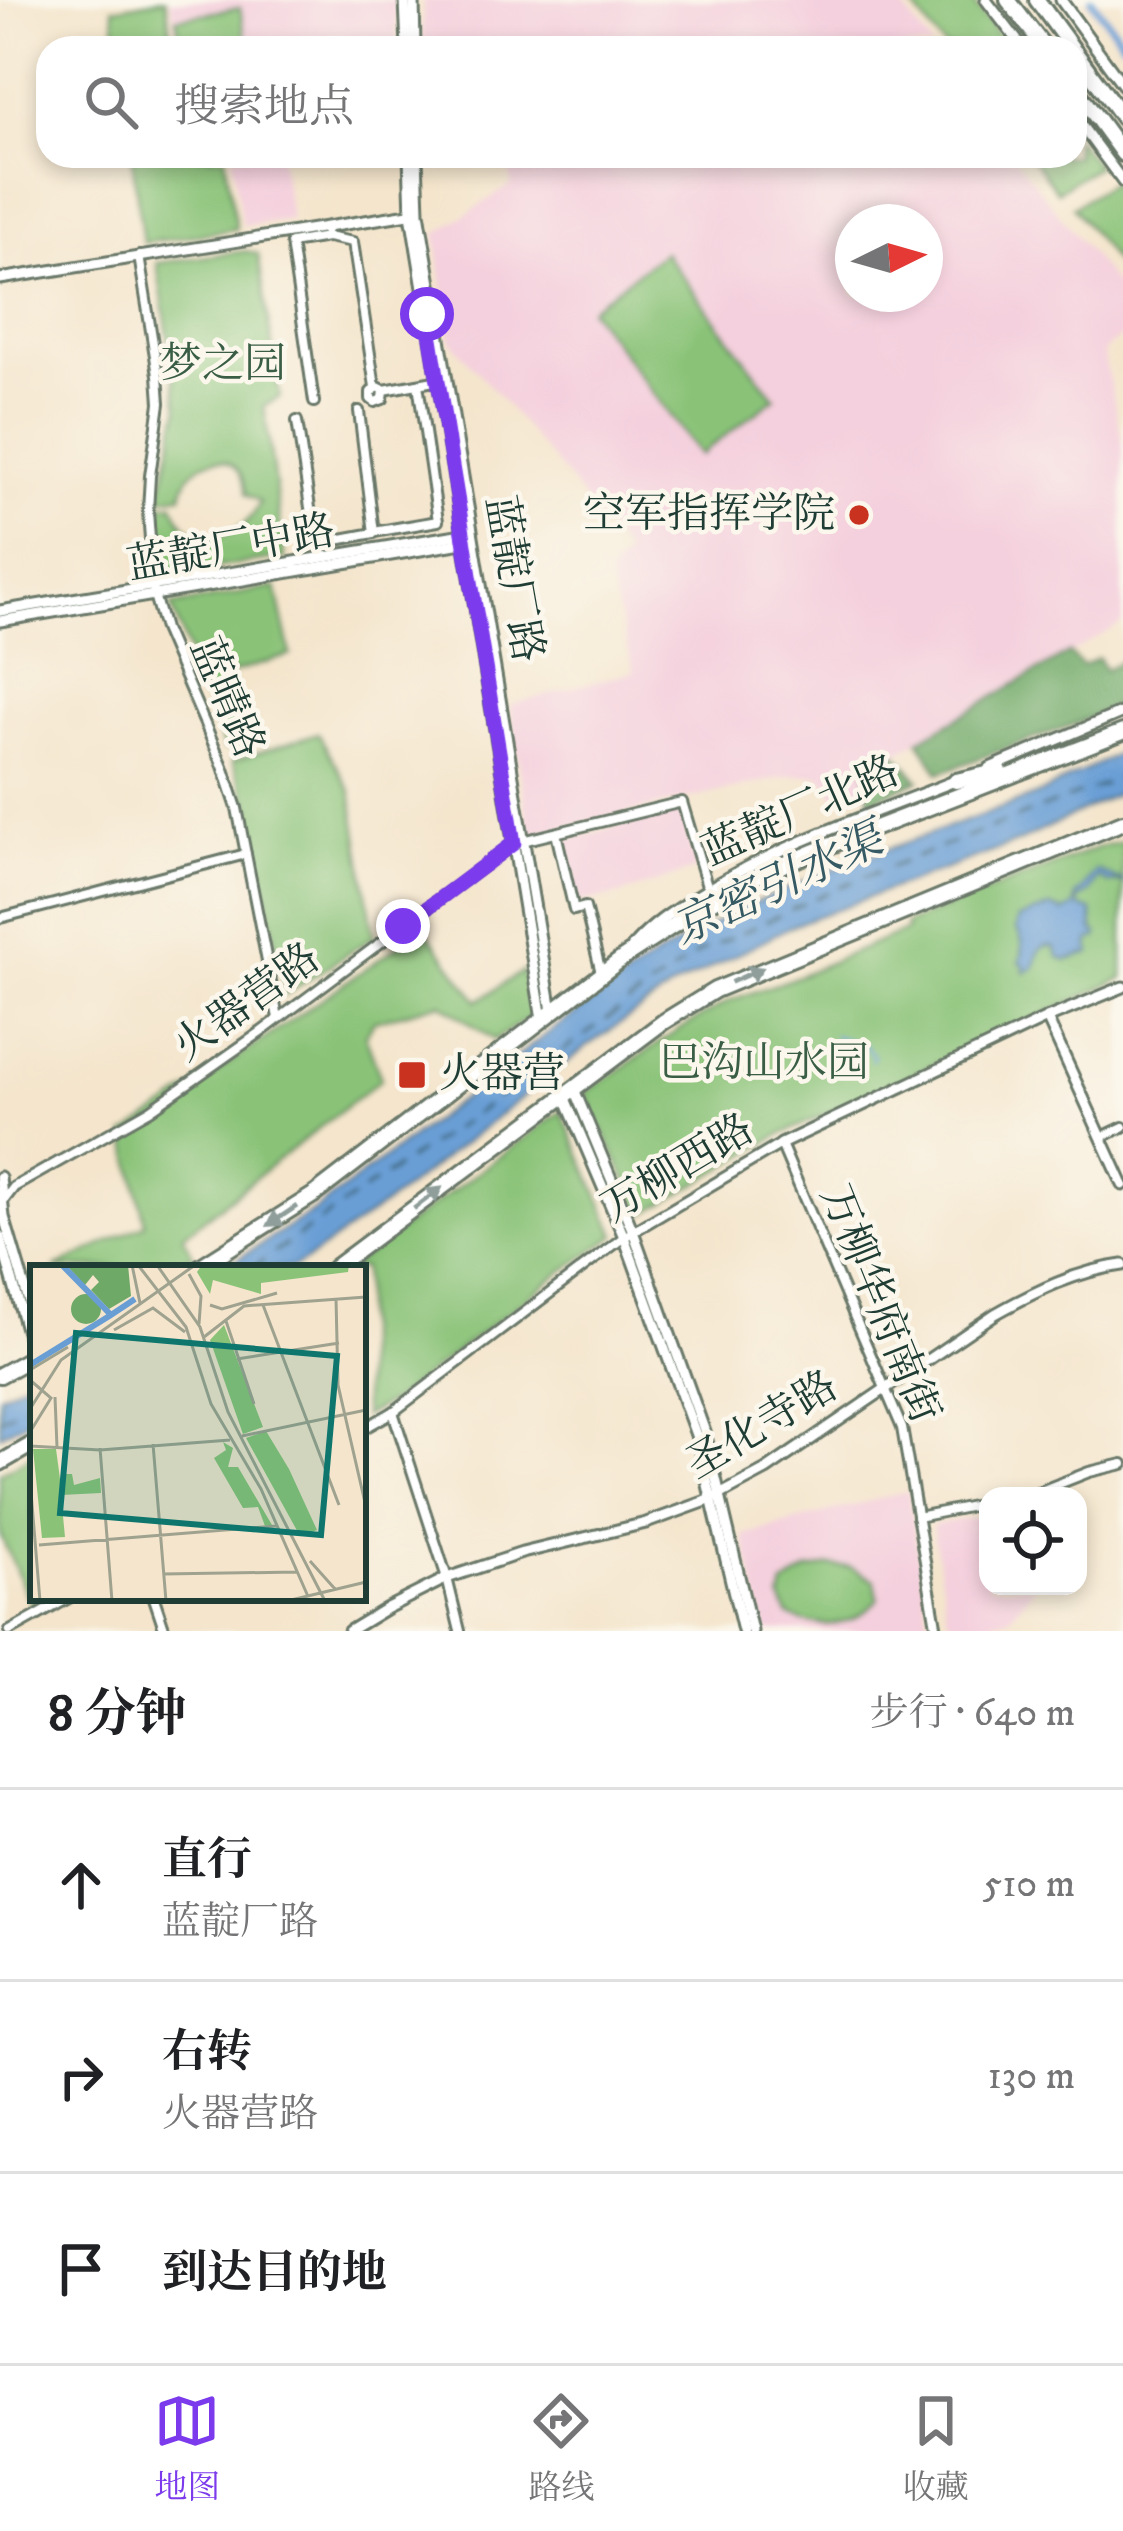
<!DOCTYPE html>
<html lang="zh">
<head>
<meta charset="utf-8">
<style>
	body { margin:0; font-family:"IM FELL DW Pica","Noto Serif SC",serif; background:#f2f2f2; color:#202124 }
	.controls { position:absolute; right:36px; bottom:36px; display:grid; overflow:hidden; border-radius:24px; box-shadow:0 6px 18px #0003 }
	.controls button { width:108px; height:108px; display:grid; place-items:center; padding:0; border:0; border-bottom:3px solid #e0e0e0; background:#fff; color:#202124; font:60px sans-serif }
	.compass { position:absolute; left:835px; top:204px; width:108px; height:108px; border-radius:50%; background:#fff; box-shadow:0 6px 18px #0003; rotate:85deg }
	.stop { position:absolute; width:36px; height:36px; margin:-27px; border:9px solid #7c3aed; border-radius:50%; background:#fff }
	.stop.end { background:#7c3aed; border-color:#fff; box-shadow:0 3px 12px #0008 }
	.list { margin:0; padding:0; list-style:none }
	h2 { display:flex; justify-content:space-between; align-items:center; height:156px; margin:0; padding:0 48px; font-size:51px }
	h2 small { font-size:39px; font-weight:400; color:#757577 }
	.list li { display:grid; grid-template-columns:78px 1fr auto; gap:36px; align-items:center; box-sizing:border-box; height:192px; padding:0 48px; border-top:3px solid #e0e0e0 }
	.list b { display:block; font-size:45px; white-space:nowrap }
	.list p { margin:0; font-size:39px; white-space:nowrap; color:#757577 }
	.list em { font-size:39px; font-style:normal; color:#757577 }
	.icon { flex:none; width:66px; height:66px; fill:none; stroke:currentColor; stroke-width:2; stroke-linecap:round; stroke-linejoin:round }
	.map { position:relative; flex:none; width:1123px; height:1631px; overflow:hidden }
	.search { position:absolute; background:#fff; box-shadow:0 6px 18px #0003; left:36px; right:36px; top:36px; height:132px; display:flex; align-items:center; gap:30px; box-sizing:border-box; padding:0 42px; border-radius:36px; color:#757577; font-size:45px }
	.sheet { height:732px; background:#fff }
	nav { display:flex; justify-content:space-around; align-items:center; box-sizing:border-box; height:168px; border-top:3px solid #e0e0e0; background:#fff; font-size:33px; color:#757577 }
	nav a { display:grid; justify-items:center; gap:6px }
	nav .on { color:#7c3aed }
	.map>svg:first-child { display:block }
	.built { fill:#f4cfdd; fill-rule:evenodd }
	.green { fill:#8ac378; stroke:#548056; stroke-width:3 }
	.forest { fill:#6fa968; stroke:#47734e; stroke-width:3 }
	.water { fill:#699ed5; stroke:#446e84; stroke-width:3 }
	.lines { fill:none; stroke-linecap:round; stroke-linejoin:round }
	.stream { stroke:#699ed5; stroke-width:3 }
	.canal { stroke:#699ed5; stroke-width:8 }
	.ferry { stroke:#355a64; stroke-width:3; stroke-dasharray:15 12; stroke-linecap:butt }
	.minor-casing { stroke:#6a7869; stroke-width:14 }
	.tertiary-casing { stroke:#6a7869; stroke-width:15 }
	.trunk-casing { stroke:#6a7869; stroke-width:20 }
	.minor { stroke:#fff; stroke-width:8 }
	.tertiary { stroke:#fff; stroke-width:9 }
	.trunk { stroke:#fff; stroke-width:14 }
	.oneway { fill:#8f9e9a }
	.route { stroke:#7c3aed; stroke-width:15 }
	.poi-dot { fill:#c8321e; stroke:#fbf7ec; stroke-width:4.5 }
	.labels { text-anchor:middle; dominant-baseline:central; stroke-width:9; stroke-linejoin:round; paint-order:stroke }
	.park-label { font-size:42px; fill:#3a5e45; stroke:#fbf7ec }
	.poi-label { font-size:42px; fill:#1f3d34; stroke:#fbf7ec; text-anchor:end }
	.street-label { font-size:42px; fill:#1f3d34; stroke:#fbf7ec }
	.water-label { font-size:45px; font-style:italic; fill:#355a64; stroke:#fbf7ec }
	.inset-river { fill:none; stroke:#699ed5; stroke-width:6 }
	.inset-road { fill:none; stroke:#9fa28f; stroke-width:3 }
	.view { fill:#0f766e; fill-opacity:0.15; stroke:#0f766e; stroke-width:6 }
	.inset-edge { fill:none; stroke:#1f3d34; stroke-width:6 }
</style>
</head>
<body>
<div class="map">
<svg width="1123" height="1631" viewBox="0 0 1123 1631">
	<rect width="100%" height="100%" fill="#fbf7ec"/>
	<filter id="ink" filterUnits="userSpaceOnUse"><feTurbulence type="fractalNoise" baseFrequency=".00833" numOctaves="2"/><feDisplacementMap in="SourceGraphic" scale="24" xChannelSelector="R" yChannelSelector="G"/><feConvolveMatrix kernelMatrix="1 2 1 2 8 2 1 2 1" color-interpolation-filters="sRGB"/></filter>
	<filter id="wash" filterUnits="userSpaceOnUse"><feTurbulence type="fractalNoise" baseFrequency=".004" numOctaves="4" result="noise"/><feDisplacementMap in="SourceGraphic" scale="48" xChannelSelector="R" yChannelSelector="G"/><feGaussianBlur stdDeviation="2.7" result="paint"/><feColorMatrix in="noise" values="0 0 0 0 0 0 0 0 0 0 0 0 0 0 0 0 0 1.4 0 .05"/><feComposite in="paint" operator="in"/></filter>
	<g filter="url(#wash)">
		<rect width="100%" height="100%" fill="#f4e5cc"/>
		<g class="built">
			<polygon points="170,0 395,0 397,48 179,48"/>
			<polygon points="423,0 898,0 933,48 422,48"/>
			<polygon points="232,156 280,156 291,219 242,226"/>
			<path d="M428,156H1013L1123,295V334L1103,352L1123,443V623L867,770L868,792L839,802L820,775H794L530,835L510,705L634,671L608,576L626,554L565,475L450,339L436,234L511,185L509,160L429,166ZM853,222H925V294H853Z"/>
			<polygon points="682,810 697,869 620,895 577,903 562,841"/>
			<polygon points="908,1491 930,1631 765,1631 743,1535"/>
			<polygon points="988,1515 988,1586 1035,1586 1010,1617 990,1622 991,1631 959,1631 947,1614 932,1525"/>
		</g>
		<g class="green">
			<polygon points="159,0 166,0 173,48 118,48 113,8"/>
			<polygon points="908,0 971,0 1008,48 945,48"/>
			<polygon points="240,8 247,48 182,48 176,18"/>
			<polygon points="1075,137 1097,166 1057,191 1030,156 1075,156"/>
			<polygon points="132,156 225,156 236,229 143,243"/>
			<polygon points="1111,182 1123,198 1123,273 1073,207"/>
			<path d="M246,251L258,254L280,397L264,406L285,558L168,574L160,524L161,505L173,504C173,505 181,520 182,521C206,552 248,533 260,502L246,494C243,445 189,452 182,495L160,498L179,409L157,263Z"/>
			<polygon points="664,252 775,398 700,455 589,309"/>
			<polygon points="276,587 291,655 229,674 248,741 225,749 171,606"/>
			<polygon points="318,733 351,791 374,936 285,995 251,809 232,761"/>
			<polygon points="1123,842 1123,978 778,1136 643,1215 585,1093 680,1029 731,1000 791,979 907,930 905,924 1102,846"/>
			<polygon points="424,928 478,1001 523,971 530,1017 494,1040 441,1003 374,1021 365,1035 381,1079 183,1235 193,1255 162,1268 55,1268 145,1224 126,1135"/>
			<polygon points="561,1111 616,1235 546,1283 393,1400 363,1417 363,1268 348,1268"/>
			<polygon points="33,1454 33,1598 41,1598 31,1604 0,1534 0,1473"/>
			<path d="M829,1566L850,1567L875,1580L878,1599C856,1627 818,1631 788,1615L781,1599L784,1586L808,1570Z"/>
		</g>
		<g class="forest">
			<polygon points="1069,653 1082,666 1098,658 1105,670 1123,660 1123,701 1078,723 939,773 919,740"/>
			<polygon points="896,753 919,780 870,801 866,770"/>
		</g>
		<g class="water">
			<polygon points="1123,751 1123,791 1016,843 793,925 674,987 593,1042 388,1202 305,1261 292,1268 223,1268 316,1210 544,1036 657,956 740,909 833,869 1035,796"/>
			<path d="M1097,871L1118,880H1123V882L1108,883L1098,878L1090,892L1078,900L1079,907L1092,911L1093,930L1098,934L1097,938L1092,939L1089,945L1091,953L1067,960L1059,957L1055,947L1046,946L1039,951L1034,968L1025,972V965L1020,962C1024,952 1024,938 1016,930L1018,919L1051,907L1064,912L1075,907L1076,895C1089,888 1087,878 1097,871Z"/>
			<polygon points="33,1377 33,1417 0,1435 0,1395"/>
		</g>
		<g class="lines">
			<g class="stream">
				<polyline points="834,1036 865,1046 873,1055 872,1060"/>
				<polyline points="830,1052 850,1060 853,1059"/>
			</g>
			<polyline class="canal" points="1092,0 1123,42"/>
			<g class="ferry">
				<polyline points="252,1268 506,1092 700,952 841,886 1123,777"/>
				<polyline points="0,1419 33,1400"/>
			</g>
		</g>
	</g>
	<g filter="url(#ink)">
		<g class="lines">
			<defs>
				<g id="minor">
					<polyline points="326,233 327,237 353,242 375,387"/>
					<polyline points="139,256 158,375 160,403 150,476 148,511 154,595 164,629 223,766 237,808 278,1018"/>
					<polyline points="384,390 383,399 375,402 371,399 371,392 378,387 384,390 440,380"/>
					<polyline points="314,402 291,243 327,237"/>
					<polyline points="297,421 312,521 320,543 374,533 359,411"/>
					<polyline points="374,532 438,521 418,384"/>
					<polyline points="556,833 574,910 585,907 601,973"/>
					<polyline points="0,918 246,854"/>
					<polyline points="1102,1137 1123,1127"/>
					<polyline points="1,1204 14,1187 150,1110 261,1032 514,843 682,802 708,889"/>
					<polyline points="393,1412 447,1578 460,1631"/>
					<polyline points="363,1429 393,1412 624,1237 781,1144 902,1428 937,1631"/>
					<polyline points="1028,1496 1089,1472 1123,1464"/>
					<polyline points="917,1517 988,1503"/>
					<polyline points="154,1598 165,1631"/>
					<polyline points="10,1631 69,1598"/>
				</g>
				<g id="tertiary">
					<polyline points="405,0 407,48"/>
					<polyline points="414,0 415,48"/>
					<polyline points="986,0 1023,48"/>
					<polyline points="1061,0 1123,85"/>
					<polyline points="1075,117 1123,182"/>
					<polyline points="409,156 411,214 542,1019"/>
					<polyline points="417,156 419,212 552,1011"/>
					<polyline points="0,279 415,213"/>
					<polyline points="0,611 463,534"/>
					<polyline points="0,621 468,542"/>
					<polyline points="990,768 1123,712"/>
					<path d="M633,946C652,924 675,910 700,894C779,844 870,815 957,780"/>
					<polyline points="1047,1018 1123,1185"/>
					<polyline points="574,1089 634,1234 705,1432 752,1631"/>
					<polyline points="564,1096 624,1237 696,1435 743,1631"/>
					<polyline points="781,1144 1047,1018 1123,987"/>
					<polyline points="0,1177 4,1217 33,1315"/>
					<polyline points="0,1236 33,1354"/>
					<path d="M349,1631L387,1608L447,1578L522,1553L646,1523L712,1499L766,1470L995,1314C1036,1291 1076,1271 1123,1265"/>
				</g>
				<g id="trunk">
					<polyline points="1008,0 1045,48"/>
					<polyline points="1037,0 1072,48"/>
					<polyline points="1075,52 1123,118"/>
					<polyline points="1075,88 1123,154"/>
					<polyline points="956,781 1000,771"/>
					<polyline points="198,1268 315,1194 623,958 702,907 757,876 816,851 1123,732"/>
					<polyline points="334,1268 663,1022 715,990 1123,822"/>
					<polyline points="0,1375 33,1357"/>
					<polyline points="0,1463 33,1444"/>
				</g>
			</defs>
			<use href="#minor" class="minor-casing"/>
			<use href="#tertiary" class="tertiary-casing"/>
			<use href="#trunk" class="trunk-casing"/>
			<use href="#minor" class="minor"/>
			<use href="#tertiary" class="tertiary"/>
			<use href="#trunk" class="trunk"/>
		</g>
		<defs><path id="oneway-solid" d="M-6-.8H1V-3.2L6.5 0L1 3.2V.8H-6Z" transform="scale(3)"/></defs>
		<g class="oneway">
			<use href="#oneway-solid" transform="translate(747 975) rotate(-24)"/>
			<use href="#oneway-solid" transform="translate(428 1198) rotate(-37)"/>
			<use href="#oneway-solid" transform="translate(282 1216) rotate(146)"/>
		</g>
	</g>
	<g class="lines" filter="url(#ink)">
		<polyline class="route" points="403,926 514,843 427,314"/>
	</g>
	<g class="poi-dot">
		<circle cx="859" cy="515" r="12"/>
		<rect x="397" y="1060" width="30" height="30" rx="6"/>
	</g>
	<g class="labels">
		<g class="park-label">
			<text x="223" y="365">梦之园</text>
			<text x="764" y="1064">巴沟山水园</text>
		</g>
		<g class="poi-label">
			<text x="835" y="515">空军指挥学院</text>
			<text x="439" y="1075" text-anchor="start">火器营</text>
		</g>
		<g class="street-label">
			<text transform="translate(231 549) rotate(-10)">蓝靛厂中路</text>
			<text transform="translate(513 579) rotate(80)">蓝靛厂路</text>
			<text transform="translate(226 698) rotate(67)">蓝晴路</text>
			<text transform="translate(801 812) rotate(-24)">蓝靛厂北路</text>
			<text transform="translate(247 1003) rotate(-36)">火器营路</text>
			<text transform="translate(678 1169) rotate(-31)">万柳西路</text>
			<text transform="translate(879 1304) rotate(68)">万柳华府南街</text>
			<text transform="translate(762 1426) rotate(-31)">圣化寺路</text>
		</g>
		<g class="water-label">
			<text transform="translate(778 885) rotate(-25)">京密引水渠</text>
		</g>
	</g>
	<g transform="translate(30 1265)">
		<rect width="336" height="336" fill="#f4e5cc"/>
		<path d="M172,0H319L318,7L231,18V29L183,15L180,29L167,7ZM194,60L233,162L213,169L180,75ZM236,166L259,204L287,265L270,271L216,173ZM193,177L203,183L198,202H208L242,260L235,261L228,242L213,243L184,193L196,185ZM3,184H26L31,221L34,209H42L44,220L70,213L71,228L31,230L35,272L12,273Z" fill="#8ac378"/>
		<path d="M36,0H98L101,31L79,44L61,25L69,17L63,10L55,20ZM41 44a15 15 0 1 1 30 0a15 15 0 1 1-30 0Z" fill="#6fa968"/>
		<path class="inset-river" d="M32,0L81,50L105,34M0,100L81,50"/>
		<path class="inset-road" d="M102,0L110,38M108,0L156,62L181,139L231,224L280,336M127,0L170,62L198,147L295,336M159,9L171,31L169,59M306,33L308,120L336,242M180,40L192,44L247,28M233,40L309,240M196,56L224,139M84,65L123,43L155,67M174,72L214,41L336,32M207,94L309,78M0,105L38,82M0,115L21,133L0,167M25,132L27,182M0,144L31,95L165,0M212,171L336,145M123,179L136,336M0,181L70,185L200,175M70,183L82,336M0,215L10,336M9,280L246,261M280,296L305,324M133,309L267,307M257,336L336,317"/>
		<path class="view" d="M46,68L307,91L291,270L30,248Z"/>
		<rect width="336" height="336" class="inset-edge"/>
	</g>
</svg>
<div class="controls">
<button><svg class="icon" aria-label="locate" viewBox="0 0 24 24"><circle cx="12" cy="12" r="6"/><path d="M12 2v4M12 18v4M2 12h4M18 12h4"/></svg></button>
</div>
<svg class="compass" viewBox="-18 -18 36 36"><path d="M0-13l5 13h-10z" fill="#e53935"/><path d="M0 13l5-13h-10z" fill="#757577"/></svg>
<div class="stop" style="left:427px;top:314px"></div>
<div class="stop end" style="left:403px;top:926px"></div>
<div class="search"><svg class="icon" aria-label="search" viewBox="0 0 24 24"><circle cx="10" cy="10" r="6"/><path d="M15 15l6 6"/></svg>搜索地点</div>
</div>
<section class="sheet">
<h2>8 分钟<small>步行 · 640 m</small></h2>
<ul class="list">
<li><svg class="icon" aria-label="ahead" viewBox="0 0 24 24"><path d="M12 20V5M6 11l6-6 6 6"/></svg><div><b>直行</b><p>蓝靛厂路</p></div><em>510 m</em></li>
<li><svg class="icon" aria-label="right" viewBox="0 0 24 24"><path d="M7 20v-9h11M14 6l5 5-5 5"/></svg><div><b>右转</b><p>火器营路</p></div><em>130 m</em></li>
<li><svg class="icon" aria-label="arrive" viewBox="0 0 24 24"><path d="M6 21V4h12l-3 4 3 4H6"/></svg><div><b>到达目的地</b></div></li>
</ul>
</section>
<nav>
<a class="on"><svg class="icon" aria-label="map" viewBox="0 0 24 24"><path d="M3 6l6-2 6 2 6-2v14l-6 2-6-2-6 2zM9 4v14M15 6v14"/></svg>地图</a>
<a><svg class="icon" aria-label="directions" viewBox="0 0 24 24"><path d="M12 3l9 9-9 9-9-9zM9 14v-3h6M13 9l2 2-2 2"/></svg>路线</a>
<a><svg class="icon" aria-label="saved" viewBox="0 0 24 24"><path d="M7 4h10v16l-5-4-5 4z"/></svg>收藏</a>
</nav>
</body>
</html>
